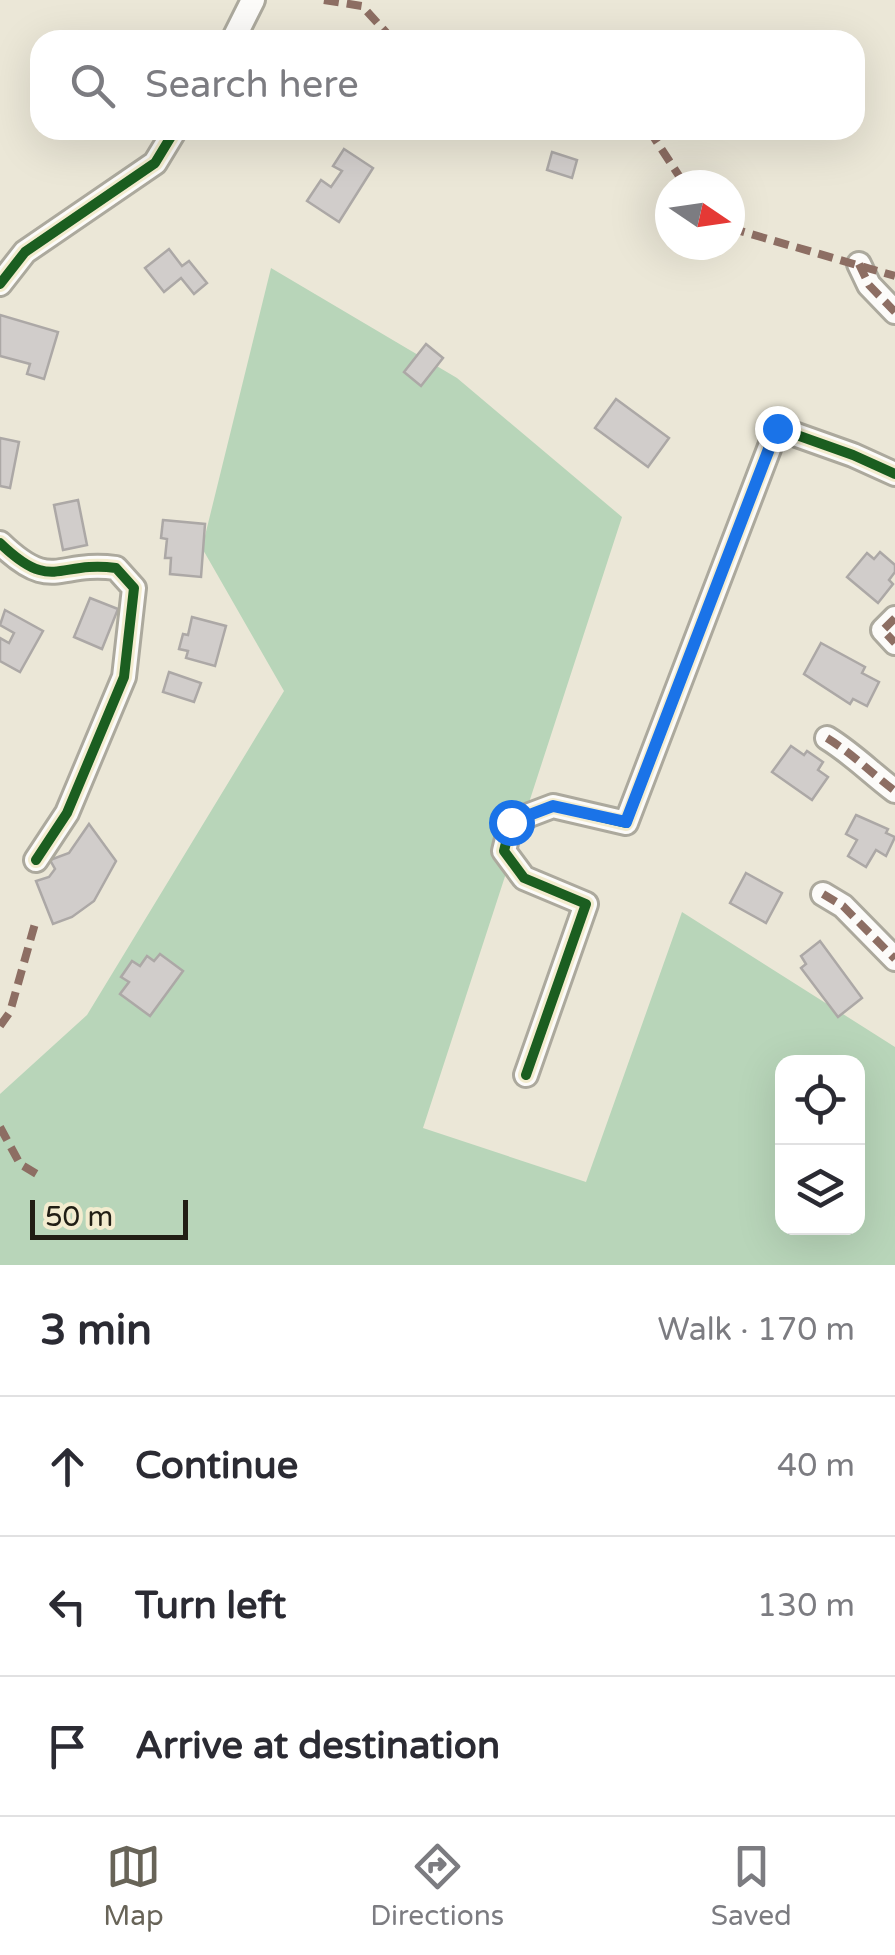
<!DOCTYPE html>
<html lang="en">
<head>
<meta charset="utf-8">
<style>
	body { margin:0; font-family:"Varela Round",sans-serif; background:#f7f7f7; color:#2b2b33 }
	.controls { position:absolute; right:30px; bottom:30px; display:grid; overflow:hidden; border-radius:20px; box-shadow:0 10px 40px #0002 }
	.controls button { width:90px; height:90px; display:grid; place-items:center; padding:0; border:0; border-bottom:2px solid #e1e1e2; background:#fff; color:#2b2b33; font:50px sans-serif }
	.compass { position:absolute; left:655px; top:170px; width:90px; height:90px; border-radius:50%; background:#fff; box-shadow:0 10px 40px #0002; rotate:103deg }
	.scale { position:absolute; left:30px; bottom:25px; width:158px; box-sizing:border-box; padding-left:10px; border:5px solid #211e14; border-top:0; font-size:28px; line-height:35px; white-space:nowrap; color:#211e14; -webkit-text-stroke:8px #f3eccf; paint-order:stroke }
	.stop { position:absolute; width:30px; height:30px; margin:-22px; border:8px solid #1a73e8; border-radius:50%; background:#fff }
	.stop.end { background:#1a73e8; border-color:#fff; box-shadow:0 2px 10px #0008 }
	.list { margin:0; padding:0; list-style:none }
	h2 { display:flex; justify-content:space-between; align-items:center; height:130px; margin:0; padding:0 40px; font-size:42px }
	h2 small { font-size:32px; font-weight:400; color:#7c7c81 }
	.list li { display:grid; grid-template-columns:65px 1fr auto; gap:30px; align-items:center; box-sizing:border-box; height:140px; padding:0 40px; border-top:2px solid #e1e1e2 }
	.list b { display:block; font-size:38px; white-space:nowrap }
	.list em { font-size:32px; font-style:normal; color:#7c7c81 }
	.icon { flex:none; width:55px; height:55px; fill:none; stroke:currentColor; stroke-width:2; stroke-linecap:round; stroke-linejoin:round }
	.map { position:relative; flex:none; width:895px; height:1265px; overflow:hidden }
	.search { position:absolute; background:#fff; box-shadow:0 10px 40px #0002; left:30px; right:30px; top:30px; height:110px; display:flex; align-items:center; gap:25px; box-sizing:border-box; padding:0 35px; border-radius:30px; color:#7c7c81; font-size:38px }
	.sheet { height:550px; background:#fff }
	nav { display:flex; justify-content:space-around; align-items:center; box-sizing:border-box; height:140px; border-top:2px solid #e1e1e2; background:#fff; font-size:28px; color:#7c7c81 }
	nav a { display:grid; justify-items:center; gap:5px }
	nav .on { color:#686458 }
	.map>svg:first-child { display:block }
	.forest { fill:#b8d5b9; fill-rule:evenodd }
	.building { fill:#d1cdcb; stroke:#aca8a6; stroke-width:2.5 }
	.lines { fill:none; stroke-linecap:round; stroke-linejoin:round }
	.minor-casing { stroke:#aca99d; stroke-width:28 }
	.minor { stroke:#fcfbf9; stroke-width:22 }
	.quiet { stroke:#8d6e63; stroke-width:8; stroke-dasharray:15 8; stroke-linecap:butt }
	.cycleway-casing { stroke:#f3eccf; stroke-width:16 }
	.cycleway { stroke:#1b5e20; stroke-width:10 }
	.route { stroke:#1a73e8; stroke-width:12 }
</style>
</head>
<body>
<div class="map">
<svg width="895" height="1265" viewBox="0 0 895 1265">
	<rect width="100%" height="100%" fill="#ebe7d7"/>
	<path class="forest" d="M271,268L457,378L622,517L423,1128L586,1182L682,912L895,1047V1265H0V1094L87,1015L284,691L202,548ZM782,1062H858V1228H782Z"/>
	<g class="building">
		<polygon points="344,149 373,168 339,222 307,201 321,180 331,187 342,171 333,166"/>
		<polygon points="552,152 577,160 572,178 547,170"/>
		<polygon points="169,249 182,266 189,261 207,283 194,294 181,278 164,292 145,268"/>
		<polygon points="0,315 58,332 44,379 27,374 30,364 0,356"/>
		<polygon points="426,344 443,358 421,386 404,372"/>
		<polygon points="616,399 669,438 648,467 595,428"/>
		<polygon points="0,438 19,442 10,488 0,486"/>
		<polygon points="78,500 87,545 63,550 54,505"/>
		<polygon points="163,520 205,524 201,577 170,574 171,558 165,558 167,539 161,538"/>
		<polygon points="880,552 895,565 895,572 889,580 893,584 878,603 847,577 867,553 874,559"/>
		<polygon points="90,598 118,609 102,649 74,637"/>
		<polygon points="5,610 43,631 20,672 0,661 0,638 9,643 14,633 0,625"/>
		<polygon points="192,617 226,626 215,666 186,658 188,651 179,649 183,634 188,635"/>
		<polygon points="821,643 865,667 862,673 879,682 867,706 853,699 850,704 804,674"/>
		<polygon points="169,672 201,683 194,702 163,692"/>
		<polygon points="791,746 804,755 807,751 823,762 818,770 828,777 812,800 772,772"/>
		<polygon points="856,815 888,829 886,833 895,837 886,856 876,850 866,867 848,856 857,840 846,834"/>
		<polygon points="89,824 116,861 94,901 72,917 53,924 36,881 49,877 55,869 50,860 69,853"/>
		<polygon points="746,873 782,893 766,923 730,903"/>
		<polygon points="820,941 862,998 838,1017 801,968 806,964 801,956"/>
		<polygon points="160,954 183,971 150,1016 120,994 129,982 121,977 132,961 140,966 147,956 154,961"/>
	</g>
	<g class="lines">
		<defs>
			<g id="minor">
				<polyline points="233,40 253,0"/>
				<polyline points="859,264 869,285 895,312"/>
				<polyline points="0,284 25,252 155,163 175,130"/>
				<path d="M0,543C53,594 57,560 116,568L134,588L124,677L67,813L36,860"/>
				<polyline points="895,618 883,630 895,643"/>
				<path d="M827,738C853,754 871,773 895,791"/>
				<polyline points="823,894 843,906 895,959"/>
				<polyline points="526,1075 586,904 524,878 504,851 511,822 553,806 626,823 777,428 853,455 895,474"/>
			</g>
		</defs>
		<use href="#minor" class="minor-casing"/>
		<use href="#minor" class="minor"/>
		<g class="quiet">
			<polyline points="324,0 362,6 393,40"/>
			<polyline points="649,130 685,185"/>
			<polyline points="730,228 895,276"/>
			<polyline points="859,264 869,285 895,312"/>
			<polyline points="895,618 883,630 895,643"/>
			<path d="M827,738C853,754 871,773 895,791"/>
			<polyline points="823,894 843,906 895,959"/>
			<polyline points="0,1026 10,1012 36,920"/>
			<polyline points="0,1127 20,1164 40,1176"/>
		</g>
		<defs>
			<g id="cycleway">
				<polyline points="0,284 25,252 155,163 175,130"/>
				<path d="M0,543C53,594 57,560 116,568L134,588L124,677L67,813L36,860"/>
				<polyline points="526,1075 586,904 524,878 504,851 511,822 553,806 626,823 777,428 853,455 895,474"/>
			</g>
		</defs>
		<use href="#cycleway" class="cycleway-casing"/>
		<use href="#cycleway" class="cycleway"/>
	</g>
	<g class="lines">
		<polyline class="route" points="511,822 553,806 626,822 777,428"/>
	</g>
</svg>
<div class="controls">
<button><svg class="icon" aria-label="locate" viewBox="0 0 24 24"><circle cx="12" cy="12" r="6"/><path d="M12 2v4M12 18v4M2 12h4M18 12h4"/></svg></button>
<button><svg class="icon" aria-label="layers" viewBox="0 0 24 24"><path d="M12 4l9 5-9 5-9-5zM3 14l9 5 9-5"/></svg></button>
</div>
<svg class="compass" viewBox="-18 -18 36 36"><path d="M0-13l5 13h-10z" fill="#e53935"/><path d="M0 13l5-13h-10z" fill="#7c7c81"/></svg>
<div class="scale">50 m</div>
<div class="stop" style="left:511px;top:822px"></div>
<div class="stop end" style="left:777px;top:428px"></div>
<div class="search"><svg class="icon" aria-label="search" viewBox="0 0 24 24"><circle cx="10" cy="10" r="6"/><path d="M15 15l6 6"/></svg>Search here</div>
</div>
<section class="sheet">
<h2>3 min<small>Walk · 170 m</small></h2>
<ul class="list">
<li><svg class="icon" aria-label="ahead" viewBox="0 0 24 24"><path d="M12 20V5M6 11l6-6 6 6"/></svg><div><b>Continue</b></div><em>40 m</em></li>
<li><svg class="icon" aria-label="left" viewBox="0 0 24 24"><path d="M17 20v-9H6M10 6l-5 5 5 5"/></svg><div><b>Turn left</b></div><em>130 m</em></li>
<li><svg class="icon" aria-label="arrive" viewBox="0 0 24 24"><path d="M6 21V4h12l-3 4 3 4H6"/></svg><div><b>Arrive at destination</b></div></li>
</ul>
</section>
<nav>
<a class="on"><svg class="icon" aria-label="map" viewBox="0 0 24 24"><path d="M3 6l6-2 6 2 6-2v14l-6 2-6-2-6 2zM9 4v14M15 6v14"/></svg>Map</a>
<a><svg class="icon" aria-label="directions" viewBox="0 0 24 24"><path d="M12 3l9 9-9 9-9-9zM9 14v-3h6M13 9l2 2-2 2"/></svg>Directions</a>
<a><svg class="icon" aria-label="saved" viewBox="0 0 24 24"><path d="M7 4h10v16l-5-4-5 4z"/></svg>Saved</a>
</nav>
</body>
</html>
